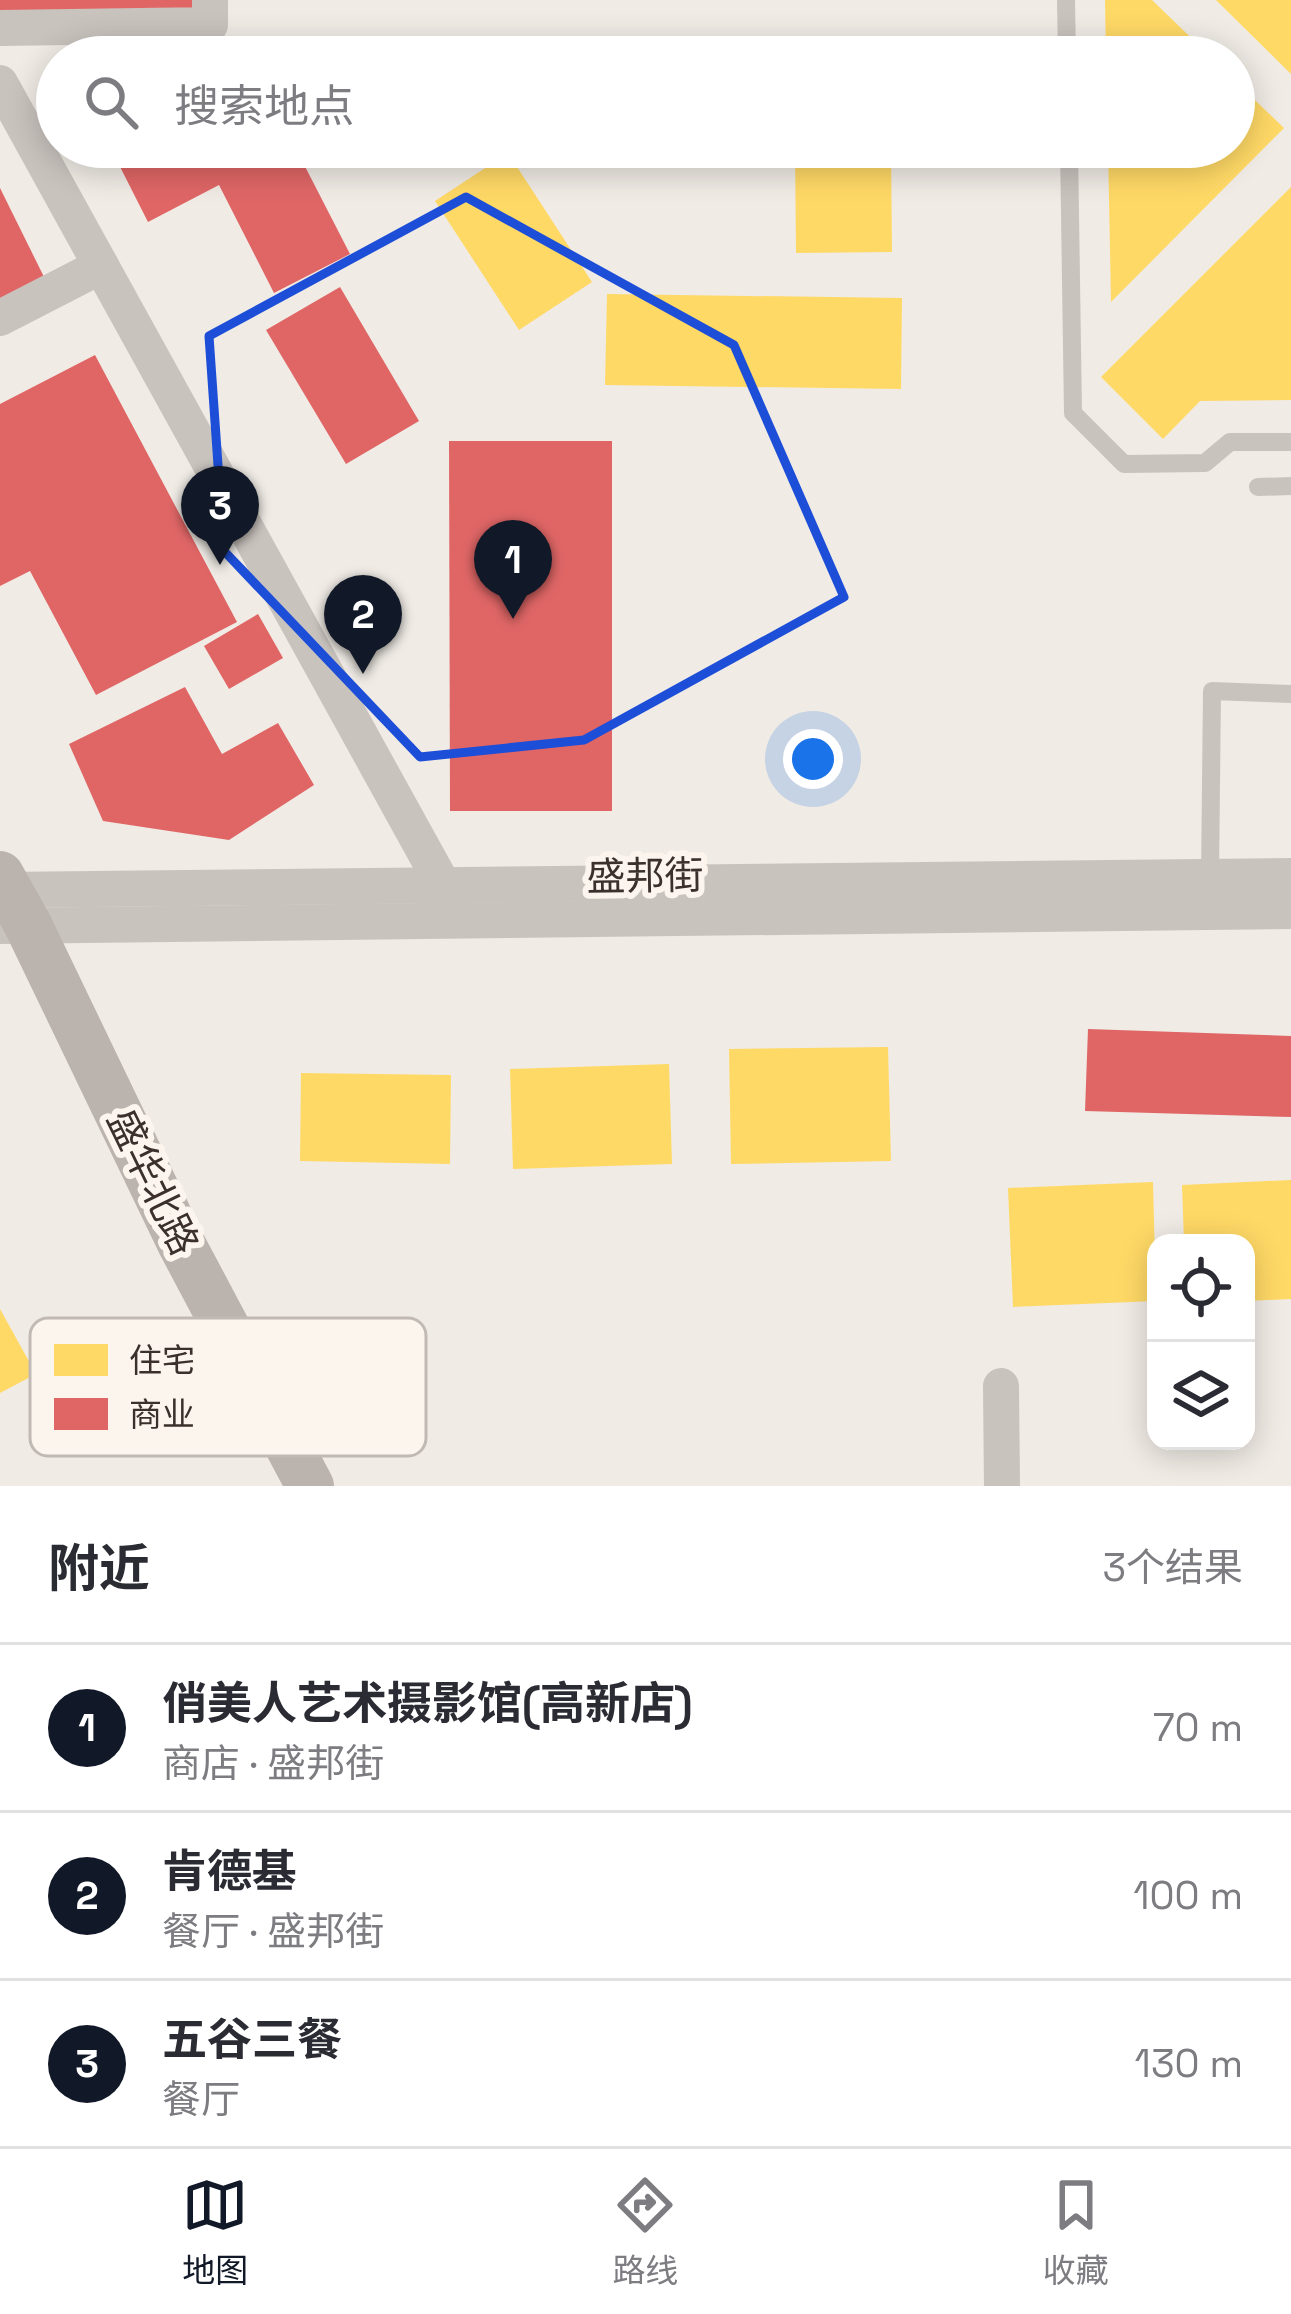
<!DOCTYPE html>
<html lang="zh">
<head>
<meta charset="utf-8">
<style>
	body { margin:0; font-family:"Space Grotesk","Noto Sans SC",sans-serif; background:#f2f2f3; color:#2b2b33 }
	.controls { position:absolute; right:36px; bottom:36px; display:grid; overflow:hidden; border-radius:24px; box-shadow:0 6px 30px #0003 }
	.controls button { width:108px; height:108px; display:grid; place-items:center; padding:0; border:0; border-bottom:3px solid #e1e1e2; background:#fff; color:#2b2b33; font:60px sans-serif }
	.you { position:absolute; left:813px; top:759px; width:42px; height:42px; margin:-30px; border:9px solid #fff; border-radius:50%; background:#1a73e8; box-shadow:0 0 0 18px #1a73e833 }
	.badge { display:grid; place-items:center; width:78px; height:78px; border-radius:50%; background:#111827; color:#fff; font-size:39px; font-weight:700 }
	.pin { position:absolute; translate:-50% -99px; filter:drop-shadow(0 3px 6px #0008) }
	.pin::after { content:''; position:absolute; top:63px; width:42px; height:36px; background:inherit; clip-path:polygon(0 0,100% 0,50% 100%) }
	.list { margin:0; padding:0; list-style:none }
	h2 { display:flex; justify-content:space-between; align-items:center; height:156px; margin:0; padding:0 48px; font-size:51px }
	h2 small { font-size:39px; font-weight:400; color:#7c7c81 }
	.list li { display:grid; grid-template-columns:78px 1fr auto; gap:36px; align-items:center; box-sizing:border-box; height:168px; padding:0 48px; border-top:3px solid #e1e1e2 }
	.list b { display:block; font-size:45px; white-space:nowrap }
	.list p { margin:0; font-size:39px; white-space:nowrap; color:#7c7c81 }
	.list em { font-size:39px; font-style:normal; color:#7c7c81 }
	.icon { flex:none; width:66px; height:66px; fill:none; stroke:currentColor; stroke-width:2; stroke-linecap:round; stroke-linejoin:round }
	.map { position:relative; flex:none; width:1291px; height:1486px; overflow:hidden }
	.search { position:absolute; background:#fff; box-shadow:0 6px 30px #0003; left:36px; right:36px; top:36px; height:132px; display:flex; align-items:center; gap:30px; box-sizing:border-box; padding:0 42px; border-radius:66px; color:#7c7c81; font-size:45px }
	.sheet { height:660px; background:#fff }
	nav { display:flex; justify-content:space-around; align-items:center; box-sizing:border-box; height:168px; border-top:3px solid #e1e1e2; background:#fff; font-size:33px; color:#7c7c81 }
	nav a { display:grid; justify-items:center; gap:6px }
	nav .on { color:#111827 }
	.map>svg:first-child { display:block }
	.homes { fill:#ffd966 }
	.shops { fill:#e06666 }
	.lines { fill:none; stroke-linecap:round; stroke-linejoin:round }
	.lane { stroke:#c9c3be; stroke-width:18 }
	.street { stroke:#c9c3be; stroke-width:36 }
	.secondary { stroke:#bab3ae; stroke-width:48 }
	.marked { fill:none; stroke:#1d4ed8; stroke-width:9; stroke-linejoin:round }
	.labels { text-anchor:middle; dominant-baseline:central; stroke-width:12; stroke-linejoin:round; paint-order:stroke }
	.street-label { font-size:39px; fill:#3b302b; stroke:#fbf5ee }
	.key { fill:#fbf5ee; stroke:#c1bab4; stroke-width:3 }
	.key-label { font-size:33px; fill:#3b302b }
</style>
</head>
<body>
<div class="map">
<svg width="1291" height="1486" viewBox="0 0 1291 1486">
	<rect width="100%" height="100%" fill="#f0ebe5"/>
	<g class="homes">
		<polygon points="1105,0 1152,0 1211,57 1106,57"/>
		<polygon points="1216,0 1291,0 1291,74"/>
		<polygon points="1234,80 1284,128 1111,302 1108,147 1234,147"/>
		<polygon points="795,147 891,147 892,252 796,253"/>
		<polygon points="508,153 592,282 519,330 435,201"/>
		<polygon points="1291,187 1291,400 1200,401 1163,439 1101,377"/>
		<polygon points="607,294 902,298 901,389 605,385"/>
		<polygon points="888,1047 891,1161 731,1164 729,1049"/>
		<polygon points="669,1064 672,1164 513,1169 510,1069"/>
		<polygon points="301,1073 451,1075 450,1164 300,1161"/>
		<polygon points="1291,1180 1291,1299 1246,1301 1246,1243 1184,1243 1182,1185"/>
		<polygon points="1153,1182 1156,1301 1013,1307 1008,1188"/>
		<polygon points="0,1309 36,1374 0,1393"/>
	</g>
	<g class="shops">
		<polygon points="0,0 197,0 197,17 0,16"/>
		<polygon points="110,147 295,147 350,254 274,293 219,185 148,222"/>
		<polygon points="0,188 47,283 0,306"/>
		<polygon points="340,287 419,421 346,464 266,330"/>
		<polygon points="95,355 237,622 96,695 30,571 0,586 0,404"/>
		<polygon points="449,441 612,441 612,811 450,811"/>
		<polygon points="258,614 283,658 229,689 204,646"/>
		<polygon points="185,687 222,754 278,723 314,785 229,840 103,821 69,744"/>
		<polygon points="1088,1029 1291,1036 1291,1117 1085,1111"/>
	</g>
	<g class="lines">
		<g class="lane">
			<polyline points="1066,0 1067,57"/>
			<polyline points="1069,147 1073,413 1124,464 1205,463 1230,442 1291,442"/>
			<polyline points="1258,487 1291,486"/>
			<polyline points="1210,877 1212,691 1291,694"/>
		</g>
		<g class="street">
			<polyline points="0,28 210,25 210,0"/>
			<polyline points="0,83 443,885"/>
			<polyline points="0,318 101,266"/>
			<polyline points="0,890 1291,876"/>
			<polyline points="0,926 1291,911"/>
			<polyline points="1001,1386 1002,1486"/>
		</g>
		<polyline class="secondary" points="0,875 28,925 182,1245 310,1486"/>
	</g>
	<path class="marked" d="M466,197L734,345L844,597L584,740L420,757L224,551L209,336Z"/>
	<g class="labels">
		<g class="street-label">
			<text transform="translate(645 876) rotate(-1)">盛邦街</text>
			<text transform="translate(153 1182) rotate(64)">盛华北路</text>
		</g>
	</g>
	<rect x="30" y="1318" width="396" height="138" rx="18" class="key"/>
	<rect x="54" y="1344" width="54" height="32" fill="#ffd966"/>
	<rect x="54" y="1398" width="54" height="32" fill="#e06666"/>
	<g class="key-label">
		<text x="129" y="1372">住宅</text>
		<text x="129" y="1426">商业</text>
	</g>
</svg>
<div class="controls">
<button><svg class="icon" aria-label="locate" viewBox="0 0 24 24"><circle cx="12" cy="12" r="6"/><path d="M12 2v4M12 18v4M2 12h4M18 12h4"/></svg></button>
<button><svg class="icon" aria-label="layers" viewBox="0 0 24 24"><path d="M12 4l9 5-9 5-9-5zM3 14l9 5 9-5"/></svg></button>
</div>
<div class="you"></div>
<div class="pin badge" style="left:513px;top:619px">1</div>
<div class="pin badge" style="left:363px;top:674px">2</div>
<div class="pin badge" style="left:220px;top:565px">3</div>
<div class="search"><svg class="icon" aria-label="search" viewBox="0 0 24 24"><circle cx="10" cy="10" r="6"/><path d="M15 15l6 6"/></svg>搜索地点</div>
</div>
<section class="sheet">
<h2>附近<small>3个结果</small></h2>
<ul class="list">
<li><span class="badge">1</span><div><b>俏美人艺术摄影馆(高新店)</b><p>商店 · 盛邦街</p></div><em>70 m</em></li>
<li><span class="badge">2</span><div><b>肯德基</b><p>餐厅 · 盛邦街</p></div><em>100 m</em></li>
<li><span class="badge">3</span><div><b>五谷三餐</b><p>餐厅</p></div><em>130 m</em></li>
</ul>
</section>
<nav>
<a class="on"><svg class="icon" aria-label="map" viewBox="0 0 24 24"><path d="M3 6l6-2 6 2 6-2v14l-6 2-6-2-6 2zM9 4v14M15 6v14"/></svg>地图</a>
<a><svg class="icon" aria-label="directions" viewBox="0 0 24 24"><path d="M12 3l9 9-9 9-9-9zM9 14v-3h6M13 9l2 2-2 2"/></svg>路线</a>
<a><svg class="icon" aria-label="saved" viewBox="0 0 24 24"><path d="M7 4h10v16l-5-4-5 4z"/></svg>收藏</a>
</nav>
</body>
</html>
